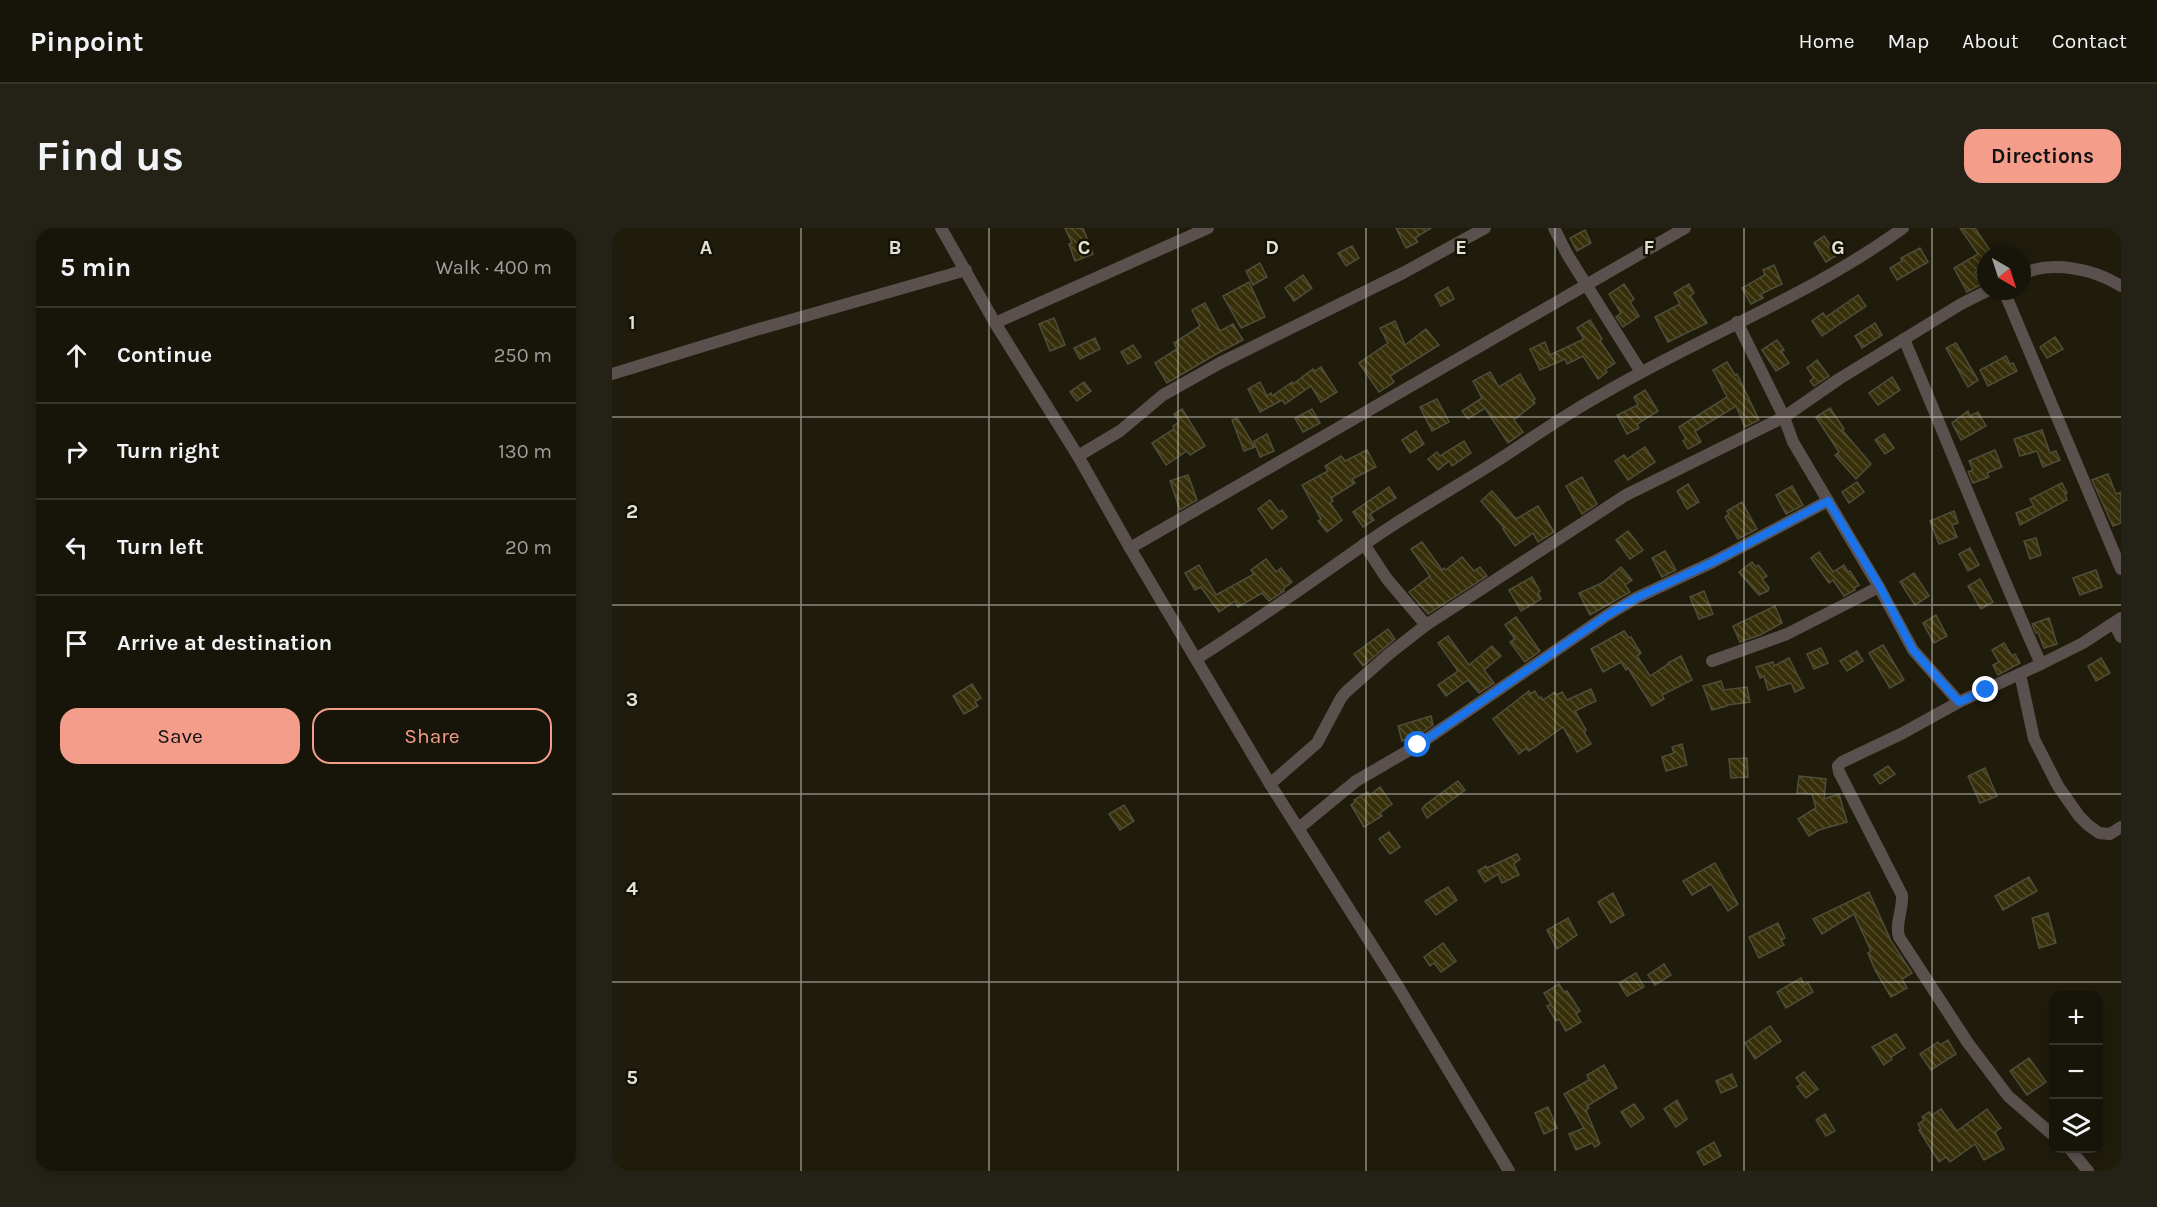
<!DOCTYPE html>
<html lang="en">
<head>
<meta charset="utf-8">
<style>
	body { margin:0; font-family:Karla,sans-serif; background:#242217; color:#f1f3f6 }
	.controls { position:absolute; right:18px; bottom:18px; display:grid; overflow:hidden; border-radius:12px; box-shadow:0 3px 9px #0003 }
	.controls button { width:54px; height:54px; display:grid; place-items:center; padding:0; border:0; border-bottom:2px solid #36342a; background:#171509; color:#f1f3f6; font:30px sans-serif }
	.compass { position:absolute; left:1365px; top:18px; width:54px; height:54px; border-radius:50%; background:#171509; box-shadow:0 3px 9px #0003; rotate:141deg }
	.stop { position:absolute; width:18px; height:18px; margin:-14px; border:4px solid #1a73e8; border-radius:50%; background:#fff }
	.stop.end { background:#1a73e8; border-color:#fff; box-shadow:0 2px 6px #0008 }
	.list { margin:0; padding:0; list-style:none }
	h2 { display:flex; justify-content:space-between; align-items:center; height:78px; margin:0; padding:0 24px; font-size:26px }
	h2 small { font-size:20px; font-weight:400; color:#9e9f9c }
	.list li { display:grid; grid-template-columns:39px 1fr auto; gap:18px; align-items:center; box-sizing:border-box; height:96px; padding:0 24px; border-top:2px solid #36342a }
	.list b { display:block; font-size:22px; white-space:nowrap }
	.list em { font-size:20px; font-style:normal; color:#9e9f9c }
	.actions { display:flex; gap:12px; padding:18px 24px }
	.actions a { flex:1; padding:14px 0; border:2px solid #f49d8b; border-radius:18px; text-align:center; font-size:21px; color:#f49d8b }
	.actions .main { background:#f49d8b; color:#111 }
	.icon { flex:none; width:33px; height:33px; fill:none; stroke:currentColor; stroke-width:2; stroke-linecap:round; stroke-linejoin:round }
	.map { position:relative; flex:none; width:1509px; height:943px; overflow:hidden; border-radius:18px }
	header { display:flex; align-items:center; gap:36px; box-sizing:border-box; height:84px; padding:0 30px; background:#171509; border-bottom:2px solid #36342a }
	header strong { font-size:28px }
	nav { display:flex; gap:33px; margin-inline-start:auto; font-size:21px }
	.intro { display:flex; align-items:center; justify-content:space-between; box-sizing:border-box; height:144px; padding:0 36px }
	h1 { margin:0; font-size:42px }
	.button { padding:15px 27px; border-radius:18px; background:#f49d8b; color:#111; font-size:21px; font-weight:700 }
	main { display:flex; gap:36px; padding:0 36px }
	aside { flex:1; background:#171509; border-radius:18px; box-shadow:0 3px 9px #0003 }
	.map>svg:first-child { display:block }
	.building { fill:url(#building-back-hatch); stroke:#504d3b; stroke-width:1.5 }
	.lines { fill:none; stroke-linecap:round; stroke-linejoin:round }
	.street { stroke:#5a514e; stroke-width:12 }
	.route { stroke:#1a73e8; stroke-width:8 }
	.grid { fill:none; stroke:#e3e2d8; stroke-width:1.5; stroke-opacity:0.55 }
	.grid-label { font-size:20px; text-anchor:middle; font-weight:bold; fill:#e3e2d8; stroke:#161305; stroke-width:5; stroke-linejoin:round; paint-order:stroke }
</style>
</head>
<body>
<header>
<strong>Pinpoint</strong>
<nav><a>Home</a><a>Map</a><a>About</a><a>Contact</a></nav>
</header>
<div class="intro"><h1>Find us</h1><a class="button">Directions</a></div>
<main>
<aside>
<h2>5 min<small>Walk · 400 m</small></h2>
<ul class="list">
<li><svg class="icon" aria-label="ahead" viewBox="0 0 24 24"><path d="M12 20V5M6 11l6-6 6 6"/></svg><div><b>Continue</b></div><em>250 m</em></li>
<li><svg class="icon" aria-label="right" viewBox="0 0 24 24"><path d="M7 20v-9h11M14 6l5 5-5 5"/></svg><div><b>Turn right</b></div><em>130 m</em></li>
<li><svg class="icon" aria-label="left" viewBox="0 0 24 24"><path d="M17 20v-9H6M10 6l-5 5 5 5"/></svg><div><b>Turn left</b></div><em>20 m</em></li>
<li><svg class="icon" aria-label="arrive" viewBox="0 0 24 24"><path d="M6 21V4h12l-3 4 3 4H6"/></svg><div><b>Arrive at destination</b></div></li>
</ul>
<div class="actions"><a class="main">Save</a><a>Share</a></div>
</aside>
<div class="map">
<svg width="1509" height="943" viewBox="0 0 1509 943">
	<defs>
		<pattern id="building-back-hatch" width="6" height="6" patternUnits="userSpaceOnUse" patternTransform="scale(1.5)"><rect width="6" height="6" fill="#362f09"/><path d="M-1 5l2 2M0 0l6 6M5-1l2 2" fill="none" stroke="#534d2c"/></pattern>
	</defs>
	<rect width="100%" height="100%" fill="#1f1c0c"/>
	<g class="building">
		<polygon points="453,0 471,0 481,26 463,33 457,16 460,15"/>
		<polygon points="784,0 819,0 803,10 806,14 794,20"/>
		<polygon points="1348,0 1363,0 1381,27 1374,27 1374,39 1363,44 1370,56 1355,64 1342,40 1366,26"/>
		<polygon points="973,2 979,15 965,23 958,10"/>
		<polygon points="1212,8 1225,27 1214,34 1202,15"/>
		<polygon points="740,18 747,30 734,38 726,25"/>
		<polygon points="1308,20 1316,34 1285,52 1278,40 1290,33 1289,30"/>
		<polygon points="648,35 655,49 641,57 634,43"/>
		<polygon points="1162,37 1170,56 1149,66 1151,70 1139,76 1130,60 1153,47 1151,42"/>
		<polygon points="691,47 700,60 682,73 673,60"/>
		<polygon points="637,54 653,89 629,100 611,68"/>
		<polygon points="1012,56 1022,71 1018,74 1027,88 1011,99 1004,89 1009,85 997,66"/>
		<polygon points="1077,56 1082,65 1078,68 1095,95 1056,114 1043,89 1068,76 1062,65"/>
		<polygon points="836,59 842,71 829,78 823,67"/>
		<polygon points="1246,67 1254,78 1210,108 1200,93 1211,85 1214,89"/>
		<polygon points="593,75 608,103 621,96 631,112 606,125 555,155 543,135 565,121 562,115 588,98 580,82"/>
		<polygon points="442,90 453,117 438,123 427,96"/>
		<polygon points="978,92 990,111 988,113 1003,135 993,142 995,144 986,151 971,128 955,136 953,131 928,142 918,121 933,114 938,127 972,111 965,100"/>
		<polygon points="783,93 793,117 814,101 827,117 778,148 782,154 767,164 747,135 776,115 768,100"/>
		<polygon points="1263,95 1270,107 1250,120 1243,108"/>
		<polygon points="1443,109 1451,121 1435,130 1428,119"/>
		<polygon points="483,110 488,121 468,131 462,120"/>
		<polygon points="1165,112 1172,122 1169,123 1177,135 1164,143 1150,122"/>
		<polygon points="1344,115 1366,152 1356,159 1334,120"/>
		<polygon points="521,117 529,129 516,136 509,124"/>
		<polygon points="1394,128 1398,136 1401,135 1405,143 1376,158 1368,142"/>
		<polygon points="1205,132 1217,148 1202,158 1198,153 1202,150 1195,140"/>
		<polygon points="1115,134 1123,147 1125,146 1147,192 1133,199 1124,178 1083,203 1089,214 1076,221 1071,213 1074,211 1067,199 1115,169 1101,142"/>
		<polygon points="709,139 725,164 709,174 699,158 673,176 670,172 648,184 636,161 648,154 655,168 659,165 660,168 680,154 681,156 701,141 703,143"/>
		<polygon points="878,144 887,159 908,146 923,171 921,172 923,175 902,192 911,204 896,215 873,180 856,191 850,183 870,170 861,153"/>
		<polygon points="1280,149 1288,162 1266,177 1257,165"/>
		<polygon points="472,154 479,163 465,173 458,164"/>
		<polygon points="1033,162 1046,183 1025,196 1027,200 1015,206 1005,187 1026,177 1022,169"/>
		<polygon points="825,171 837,194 820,203 808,179"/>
		<polygon points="1218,180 1232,201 1230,202 1259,236 1244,251 1223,227 1227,224 1204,189"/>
		<polygon points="570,181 593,218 578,227 575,223 554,237 540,215 562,201 561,198 567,194 562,186"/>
		<polygon points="700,181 708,195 691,204 683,190"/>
		<polygon points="1356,183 1358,188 1366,184 1374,198 1349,212 1340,195"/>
		<polygon points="625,190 643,219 632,223 620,192"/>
		<polygon points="1430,202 1438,225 1444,223 1448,232 1431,239 1425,223 1408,228 1402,211"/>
		<polygon points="804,203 812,216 798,225 790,212"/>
		<polygon points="655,206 662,223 648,229 642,213"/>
		<polygon points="1272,206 1282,220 1273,226 1263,212"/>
		<polygon points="852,213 859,225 840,238 837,233 826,242 816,231 825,224 828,228"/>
		<polygon points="1033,219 1043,234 1016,252 1003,233 1012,227 1015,231"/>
		<polygon points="755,222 764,239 740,251 743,255 719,270 721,273 718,275 730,292 715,304 706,293 709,291 690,257 716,243 713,238 729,228 733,233"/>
		<polygon points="1383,222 1390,239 1375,245 1377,249 1361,255 1356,244 1361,242 1357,233"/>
		<polygon points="1496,246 1504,266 1509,264 1509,295 1501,298 1480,252"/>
		<polygon points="576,247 585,272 568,282 558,253"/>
		<polygon points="970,249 985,276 970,286 954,258"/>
		<polygon points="1245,254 1252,264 1237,275 1230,264"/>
		<polygon points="1450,255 1455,265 1453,266 1455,272 1408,297 1404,285 1422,278 1418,271"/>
		<polygon points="1076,256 1087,274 1075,281 1065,263"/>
		<polygon points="1180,258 1191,277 1174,286 1164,267"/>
		<polygon points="777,259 784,270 758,286 762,292 751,299 741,284"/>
		<polygon points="880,263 904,291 926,278 942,304 926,314 921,305 903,318 891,301 892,300 869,273"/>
		<polygon points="658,272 667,284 670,282 675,289 660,301 646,281"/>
		<polygon points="1130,274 1145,301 1126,311 1113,289 1117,286 1115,283"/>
		<polygon points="1342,283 1346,295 1340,297 1345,309 1327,316 1318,293"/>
		<polygon points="1016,303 1031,322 1018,331 1004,312"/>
		<polygon points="1424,310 1429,327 1418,331 1412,313"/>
		<polygon points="810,314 830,342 832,340 834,342 850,329 862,343 868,339 875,348 816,386 797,364 818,348 799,321"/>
		<polygon points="1358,320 1367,337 1356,343 1347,326"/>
		<polygon points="1053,323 1064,342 1050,349 1040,330"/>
		<polygon points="1207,324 1221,344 1232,337 1236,344 1238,343 1247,357 1242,360 1243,362 1232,368 1221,352 1217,355 1199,330"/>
		<polygon points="654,331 664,344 669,340 680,354 671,361 672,363 657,373 650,365 626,379 623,373 607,384 589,359 583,362 573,345 587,337 604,367 642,346 639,342"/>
		<polygon points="1140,334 1144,339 1146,337 1155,348 1150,351 1157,360 1156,363 1147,367 1127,344"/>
		<polygon points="1009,339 1020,352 1013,357 1018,364 978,387 967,365 990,355"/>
		<polygon points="1484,342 1490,359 1468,367 1461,350"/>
		<polygon points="1302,345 1317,368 1303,377 1288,354"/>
		<polygon points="920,349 928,363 926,365 929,371 909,383 897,362"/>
		<polygon points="1368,351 1381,374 1369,381 1356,358"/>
		<polygon points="1092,363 1101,386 1087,391 1078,369"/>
		<polygon points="1163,378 1170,395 1148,407 1128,414 1121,398"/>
		<polygon points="1324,387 1335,408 1322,415 1311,395"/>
		<polygon points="904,389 928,423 913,434 898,414 903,411 893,397"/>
		<polygon points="1437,390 1445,416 1432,420 1426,404 1424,405 1420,396"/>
		<polygon points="776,401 783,411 751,438 742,426"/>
		<polygon points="1012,403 1017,410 1019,409 1029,425 1025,428 1038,448 1056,436 1056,435 1069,428 1080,452 1050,467 1052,471 1040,478 1016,440 1014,442 1009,434 991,444 979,421"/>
		<polygon points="836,408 857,437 880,418 889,428 872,442 882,455 867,465 856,452 834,468 826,457 846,443 826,415"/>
		<polygon points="1392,415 1400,428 1403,426 1408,435 1386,447 1381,437 1387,434 1380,422"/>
		<polygon points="1271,417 1292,452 1278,460 1257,425"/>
		<polygon points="1209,420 1216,435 1202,441 1195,426"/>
		<polygon points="1245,423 1251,433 1235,443 1228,433"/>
		<polygon points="1177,430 1192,460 1183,464 1179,455 1156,462 1152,448 1148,450 1144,439 1161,434 1162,438"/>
		<polygon points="1489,430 1498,445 1484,453 1476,438"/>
		<polygon points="1109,453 1112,462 1135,459 1138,474 1115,477 1115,478 1100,482 1091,458"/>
		<polygon points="360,456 369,470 363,474 366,478 352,486 341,468"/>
		<polygon points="979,461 984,473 963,483 974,502 972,504 979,516 965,524 951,499 917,523 914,520 907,526 881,491 917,463 918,466 923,463 927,470 929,469 931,472 943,464 945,467 950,464 955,472"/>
		<polygon points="819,488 821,497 803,509 790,513 786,498"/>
		<polygon points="1070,516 1075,537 1054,543 1050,529 1062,525 1060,519"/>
		<polygon points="1135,530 1136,549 1119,550 1117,531"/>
		<polygon points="1276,538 1283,546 1268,556 1262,547"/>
		<polygon points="1373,540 1385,568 1368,575 1356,548"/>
		<polygon points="1187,548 1214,551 1212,571 1227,566 1235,594 1207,602 1197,608 1186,591 1204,580 1200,566 1185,565"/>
		<polygon points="846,553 853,562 815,590 810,581 813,577"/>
		<polygon points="768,559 780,576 768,585 770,588 752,599 739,577 743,574 742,572 756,564 758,567"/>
		<polygon points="512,577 522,593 508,602 497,586"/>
		<polygon points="777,604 788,619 778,626 767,611"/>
		<polygon points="905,626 908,631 902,636 907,647 890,655 886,646 873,654 866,643 874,638 875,640"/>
		<polygon points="1103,635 1126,676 1116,683 1099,656 1080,667 1071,653"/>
		<polygon points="1417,649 1425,663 1391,682 1383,668"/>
		<polygon points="836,659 845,672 824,687 813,673"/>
		<polygon points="1257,664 1279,713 1300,745 1290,751 1295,760 1279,769 1263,742 1256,725 1259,723 1242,686 1210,706 1201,691"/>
		<polygon points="1001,665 1012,687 999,695 986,674"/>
		<polygon points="1436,685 1444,715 1427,720 1420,690"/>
		<polygon points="956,690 965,707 945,721 935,702"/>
		<polygon points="1166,695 1173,710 1169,712 1172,717 1147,730 1137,709"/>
		<polygon points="831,715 844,733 829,744 822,735 818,738 812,729"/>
		<polygon points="1052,736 1059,747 1043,757 1036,747"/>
		<polygon points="1024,745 1032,759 1015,768 1007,755"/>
		<polygon points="1189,750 1192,757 1196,755 1201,764 1174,780 1165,764"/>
		<polygon points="947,756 952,764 955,763 968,783 964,786 969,794 954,803 947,791 944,793 935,778 939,776 932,765"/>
		<polygon points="1158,798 1169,813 1143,831 1133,815"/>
		<polygon points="1284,806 1293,820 1279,829 1280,831 1272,837 1260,819"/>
		<polygon points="1336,812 1344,826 1319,842 1308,826 1326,814 1328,817"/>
		<polygon points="1417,830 1434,854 1415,867 1398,843"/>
		<polygon points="992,837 1005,860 975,878 977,880 974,882 988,916 983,919 980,915 964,922 957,906 972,900 952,866 977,852 975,847"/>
		<polygon points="1192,844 1206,861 1194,870 1185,859 1189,856 1184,850"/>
		<polygon points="1120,846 1125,858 1109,865 1104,853"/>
		<polygon points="1065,872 1075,891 1064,899 1052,881"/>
		<polygon points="1022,876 1032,890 1019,899 1009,884"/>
		<polygon points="936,879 945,900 932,906 923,885"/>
		<polygon points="1329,881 1345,903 1375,881 1389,900 1383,904 1392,921 1372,932 1363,916 1338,934 1334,929 1327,934 1307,902 1309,901 1306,896 1312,892 1310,889 1317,884 1320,887"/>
		<polygon points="1213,886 1223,903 1214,908 1204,892"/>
		<polygon points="1102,914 1109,928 1092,937 1085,924"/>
	</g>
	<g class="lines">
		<g class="street">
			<polyline points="329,0 383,95 466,228 518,320 658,556 787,760 897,943"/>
			<polyline points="942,0 955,26 1029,144"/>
			<path d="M1410,46C1440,32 1482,41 1509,58"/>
			<polyline points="1392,63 1509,341"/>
			<path d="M1125,94L1172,189L1181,214L1267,359L1301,422L1347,474L1429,436C1381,329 1338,219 1292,111"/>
			<polyline points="383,95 596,0"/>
			<polyline points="0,146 140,103 354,42"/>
			<polyline points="466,228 508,203 551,167 608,135 791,45 873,0"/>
			<polyline points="752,316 775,351 814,397"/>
			<polyline points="518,320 1073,0"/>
			<polyline points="1502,395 1509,409"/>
			<path d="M584,431C642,395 697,355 753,316C798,284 848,257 894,227C927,205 959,183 994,164C1092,107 1199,67 1291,0"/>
			<polyline points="1100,433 1175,406 1267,359"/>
			<polyline points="1429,436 1471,415 1509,390"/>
			<polyline points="1408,446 1422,511 1446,558 1467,588 1476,597 1487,605 1498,606 1509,599"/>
			<path d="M1347,474L1289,506L1230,534L1226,538L1227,544L1290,667C1291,682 1283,695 1287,709L1356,815L1396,868L1442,908"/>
			<polyline points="658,556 705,515 729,470 734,464 777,426 814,397 1014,267 1172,189 1227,151 1349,76 1375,63"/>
			<polyline points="687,600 744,553 806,517 994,388 1024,370 1101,334 1216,273"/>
			<polyline points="1457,920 1476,943"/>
		</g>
	</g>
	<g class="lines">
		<polyline class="route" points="806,517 994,388 1024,370 1101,334 1216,273 1268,359 1301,422 1347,474 1374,462"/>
	</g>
	<path class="grid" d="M189,0V943M377,0V943M566,0V943M754,0V943M943,0V943M1132,0V943M1320,0V943M0,189H1509M0,377H1509M0,566H1509M0,754H1509"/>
	<g class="grid-label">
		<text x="94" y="26">A</text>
		<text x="283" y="26">B</text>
		<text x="472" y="26">C</text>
		<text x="660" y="26">D</text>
		<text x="849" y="26">E</text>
		<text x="1037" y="26">F</text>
		<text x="1226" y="26">G</text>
		<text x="20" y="101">1</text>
		<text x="20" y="290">2</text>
		<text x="20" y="478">3</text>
		<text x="20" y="667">4</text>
		<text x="20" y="856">5</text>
	</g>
</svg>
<div class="controls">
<button>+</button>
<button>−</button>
<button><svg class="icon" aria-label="layers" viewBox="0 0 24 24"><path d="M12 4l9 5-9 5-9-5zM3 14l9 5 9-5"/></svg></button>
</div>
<svg class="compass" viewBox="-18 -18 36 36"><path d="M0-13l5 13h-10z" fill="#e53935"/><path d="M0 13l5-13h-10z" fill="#9e9f9c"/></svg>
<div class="stop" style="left:806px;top:517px"></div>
<div class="stop end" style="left:1374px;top:462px"></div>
</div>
</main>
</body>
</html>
